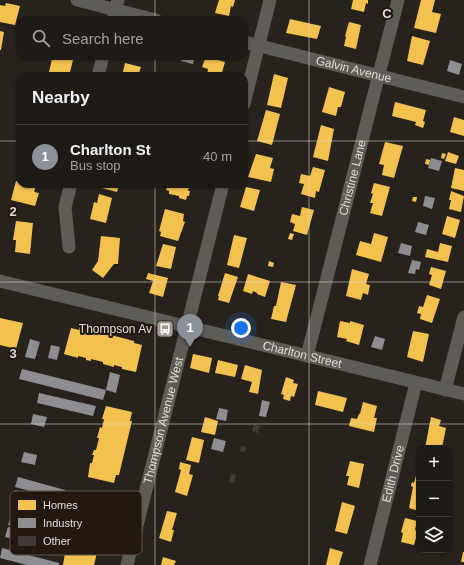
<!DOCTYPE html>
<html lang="en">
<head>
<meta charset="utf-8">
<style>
	body { margin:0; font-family:Arial,sans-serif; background:#2b2723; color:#f1f3f6 }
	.controls { position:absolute; right:12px; bottom:12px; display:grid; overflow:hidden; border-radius:8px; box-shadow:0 1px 3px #0004 }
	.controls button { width:36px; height:36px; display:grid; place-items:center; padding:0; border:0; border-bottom:1px solid #3c3835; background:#1e1a16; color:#f1f3f6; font:20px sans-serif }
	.you { position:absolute; left:241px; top:328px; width:14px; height:14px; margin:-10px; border:3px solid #fff; border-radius:50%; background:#1a73e8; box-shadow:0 0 0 6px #1a73e833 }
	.badge { display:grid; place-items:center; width:26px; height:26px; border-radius:50%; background:#8c9099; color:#fff; font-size:13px; font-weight:700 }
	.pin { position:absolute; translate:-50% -33px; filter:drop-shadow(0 1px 2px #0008) }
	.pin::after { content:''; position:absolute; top:21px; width:14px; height:12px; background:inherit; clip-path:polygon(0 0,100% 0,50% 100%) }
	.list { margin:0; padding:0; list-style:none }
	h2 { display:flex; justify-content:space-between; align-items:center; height:52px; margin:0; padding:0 16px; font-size:17px }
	h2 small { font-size:13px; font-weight:400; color:#a1a1a1 }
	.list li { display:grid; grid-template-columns:26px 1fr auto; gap:12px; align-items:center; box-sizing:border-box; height:64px; padding:0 16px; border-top:1px solid #3c3835 }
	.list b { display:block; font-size:15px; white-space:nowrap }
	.list p { margin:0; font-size:13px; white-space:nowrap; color:#a1a1a1 }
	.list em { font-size:13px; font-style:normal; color:#a1a1a1 }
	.icon { flex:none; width:22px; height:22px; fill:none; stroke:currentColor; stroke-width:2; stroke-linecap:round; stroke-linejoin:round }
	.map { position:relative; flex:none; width:464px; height:565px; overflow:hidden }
	.search { position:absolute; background:#1e1a16; box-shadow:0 1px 3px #0004; left:16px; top:16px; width:232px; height:44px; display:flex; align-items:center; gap:10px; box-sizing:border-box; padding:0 14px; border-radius:12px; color:#a1a1a1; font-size:15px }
	.panel { position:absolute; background:#1e1a16; box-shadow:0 1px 3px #0004; left:16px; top:72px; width:232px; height:116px; border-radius:12px }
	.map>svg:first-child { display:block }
	.homes { fill:#f2c14e }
	.industry { fill:#8d8d92 }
	.building { fill:#403b39 }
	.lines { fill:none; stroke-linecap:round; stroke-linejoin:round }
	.minor { stroke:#5e5c56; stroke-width:13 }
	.grid { fill:none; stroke:#e1dad4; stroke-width:1; stroke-opacity:0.55 }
	.labels { text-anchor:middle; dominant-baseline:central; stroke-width:4; stroke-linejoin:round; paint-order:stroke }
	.street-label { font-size:12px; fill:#e1dad4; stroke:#221810 }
	.poi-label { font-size:12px; fill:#e1dad4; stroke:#221810; text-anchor:end }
	.key { fill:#221810; stroke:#5b524b; stroke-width:1 }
	.key-label { font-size:11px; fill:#e1dad4 }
	.grid-label { font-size:13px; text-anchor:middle; font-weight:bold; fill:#e1dad4; stroke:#221810; stroke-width:4; stroke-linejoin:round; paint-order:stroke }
</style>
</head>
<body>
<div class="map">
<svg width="464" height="565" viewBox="0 0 464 565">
	<rect width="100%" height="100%" fill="#28221d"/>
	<g class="homes">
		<polygon points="219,0 235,0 233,7 231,6 229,16 215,13"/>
		<polygon points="353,0 368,0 368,4 366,3 364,12 351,9"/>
		<polygon points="421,0 435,0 432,12 441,14 436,33 414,28"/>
		<polygon points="6,3 20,6 15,25 0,22 0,5 5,6"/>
		<polygon points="57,16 71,19 71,20 56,20"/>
		<polygon points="290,19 321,26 317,39 286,33"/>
		<polygon points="349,22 361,25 356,49 344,46 346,37 345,36"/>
		<polygon points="0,31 4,32 1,50 0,50"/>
		<polygon points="412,36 430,41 423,65 407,61"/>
		<polygon points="49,56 74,56 69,76 63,76 49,72 52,59 48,58"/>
		<polygon points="131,56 147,56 146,60"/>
		<polygon points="211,58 225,62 221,76 207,76 208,69 202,67 205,59 210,60"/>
		<polygon points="125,63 141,67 138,76 122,76"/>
		<polygon points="274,74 288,78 281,108 267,105"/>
		<polygon points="329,87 345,92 341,107 338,107 336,116 322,112"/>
		<polygon points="395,102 426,110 423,121 425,122 423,128 415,125 416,122 392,116"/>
		<polygon points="266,110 280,114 272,145 257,141"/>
		<polygon points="454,117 464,120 464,136 450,132"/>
		<polygon points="321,125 334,129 328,161 313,157"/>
		<polygon points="385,142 403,146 394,178 382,175 384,165 379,164"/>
		<polygon points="448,152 459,156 456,164 445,161"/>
		<polygon points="442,153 446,154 444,159 441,158"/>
		<polygon points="256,154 273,158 270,168 274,169 271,182 248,177"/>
		<polygon points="426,159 430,160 429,165 425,164"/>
		<polygon points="313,167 325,170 319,192 316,191 315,198 301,194 304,184 299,183 301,174 310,176"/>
		<polygon points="455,168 464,170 464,191 451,188"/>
		<polygon points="16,181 20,182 20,184 34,184 36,186 34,192 39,193 35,206 11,200"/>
		<polygon points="374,183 390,187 382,216 370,213 373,203 370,203 373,194 371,193"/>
		<polygon points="94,184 119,184 117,192 94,186"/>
		<polygon points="168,184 181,184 189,186 188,191 190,191 189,196 187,196 186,200 179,198 179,196 169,194 169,191 166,190"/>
		<polygon points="246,187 260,190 254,211 240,207"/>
		<polygon points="451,191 464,196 461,212 449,209 451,200 449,200"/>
		<polygon points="99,194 112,198 106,223 90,219 94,202 97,203"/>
		<polygon points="413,197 417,197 416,202 412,201"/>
		<polygon points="302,207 314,210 307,235 293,231 295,224 290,222 292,214 300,216"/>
		<polygon points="165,209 184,214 183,221 185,222 178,241 160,236 161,232 159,231"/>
		<polygon points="447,216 460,220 455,238 442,234"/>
		<polygon points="16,221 33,223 30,254 15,252 16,240 13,240"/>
		<polygon points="290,233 294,234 292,240 288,239"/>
		<polygon points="374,233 388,237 381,262 356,255 360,241 371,244"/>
		<polygon points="234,235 247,238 239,268 227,265"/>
		<polygon points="101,236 120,238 118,264 114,264 103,278 92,270 98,261"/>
		<polygon points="440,243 452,246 448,262 425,257 427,249 438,252"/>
		<polygon points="163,244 176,247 171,269 156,266"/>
		<polygon points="269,261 274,263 273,267 268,266"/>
		<polygon points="431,267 446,271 441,289 429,285 432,275 429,274"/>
		<polygon points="352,269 369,274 366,284 370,285 368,295 363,293 361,300 346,296"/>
		<polygon points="148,273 168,278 163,297 149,293 153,281 146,279"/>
		<polygon points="225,273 238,277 229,303 218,300 219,296 218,296"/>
		<polygon points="248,274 270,281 265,297 257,294 257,293 253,291 252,294 243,291"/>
		<polygon points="281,282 296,285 286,322 271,319 274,306 276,306"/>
		<polygon points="427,295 440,299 432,323 420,319 421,314 417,313 419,306 423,307"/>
		<polygon points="0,318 23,323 16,349 0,345"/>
		<polygon points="340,321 350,323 350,321 364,325 359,345 346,341 347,339 337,337"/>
		<polygon points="80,327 134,341 134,343 142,345 136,372 122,369 122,367 114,365 114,367 103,364 103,362 91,359 91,361 86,360 86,358 78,356 78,358 64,354 71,328 79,330"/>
		<polygon points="413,331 429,334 423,362 407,357"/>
		<polygon points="193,354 212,358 209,373 190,368"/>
		<polygon points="218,360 238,365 235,377 215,373"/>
		<polygon points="245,365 262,370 258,394 249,392 252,382 241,379"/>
		<polygon points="286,377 294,380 293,383 298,384 294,397 291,396 290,401 283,399 284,395 281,394"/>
		<polygon points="318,391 347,398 343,412 315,405"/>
		<polygon points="363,402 377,406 374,418 377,418 374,432 349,426 351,418 357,419 359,414 360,414"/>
		<polygon points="106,406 132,412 130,421 132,421 119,475 116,475 114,483 88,477 90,463 92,463 94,455 92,455 94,450 96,450 99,438 97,438 100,427 102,428 104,419 102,419"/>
		<polygon points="205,417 218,421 215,435 201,432"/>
		<polygon points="431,417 441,420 439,426 446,428 442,448 425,448"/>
		<polygon points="192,437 204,440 199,463 186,460"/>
		<polygon points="350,461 364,464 359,488 347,485 349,476 346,476"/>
		<polygon points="180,462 191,465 189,474 193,475 187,496 175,492 181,470 179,469"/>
		<polygon points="417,472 419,473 419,511 409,508 413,487 411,486 412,482 414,483"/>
		<polygon points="81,496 107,502 105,511 107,511 94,565 63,565 65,553 67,554 69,545 68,545 70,535 72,535 75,523 73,522 75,517 76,518 78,509 76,509"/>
		<polygon points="342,502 355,506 347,534 335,531"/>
		<polygon points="167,511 177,513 172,530 174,530 171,542 159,538"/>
		<polygon points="405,518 417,521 415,530 418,531 414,545 401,542 403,533 401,532"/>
		<polygon points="330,548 343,552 339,565 326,565"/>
		<polygon points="463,552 464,552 464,562 461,562"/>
		<polygon points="163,557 176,561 174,565 161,565"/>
	</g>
	<g class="industry">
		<polygon points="182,56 195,56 193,64 181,61"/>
		<polygon points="450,60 462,64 459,75 447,71"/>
		<polygon points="431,158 442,161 439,171 428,168"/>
		<polygon points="425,196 435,198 432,209 423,206"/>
		<polygon points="418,222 429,225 426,235 415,232"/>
		<polygon points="401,243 412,246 410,256 398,253"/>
		<polygon points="412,260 421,262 419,270 416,269 415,274 408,273"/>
		<polygon points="375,336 385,339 382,350 371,347"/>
		<polygon points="30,339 40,342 35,359 25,357"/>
		<polygon points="51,345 60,347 57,360 48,358"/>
		<polygon points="22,369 106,390 103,400 19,379"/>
		<polygon points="110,372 120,375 116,393 106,390"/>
		<polygon points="39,393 96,406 93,416 37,403"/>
		<polygon points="262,400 270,402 266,417 259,416"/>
		<polygon points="219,408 228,410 226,421 216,419"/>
		<polygon points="33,414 47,417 44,427 31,424"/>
		<polygon points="214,438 226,441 223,452 211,449"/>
		<polygon points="24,452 37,455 35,465 21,462"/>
		<polygon points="18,477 65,490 63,500 15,487"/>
		<polygon points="15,490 63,502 60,512 12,500"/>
		<polygon points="11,515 24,518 21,528 8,525"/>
		<polygon points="8,527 21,530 18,540 5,537"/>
		<polygon points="2,548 59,563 59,565 27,565 0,558"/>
	</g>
	<g class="building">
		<polygon points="254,424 260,426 258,433 252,432"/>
		<polygon points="241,446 246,447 245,452 240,451"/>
		<polygon points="231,473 236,475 234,483 229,482"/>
	</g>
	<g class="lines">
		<g class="minor">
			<polyline points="77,0 156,20"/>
			<polyline points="113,20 118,0"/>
			<path id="s1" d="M244,42L464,97"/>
			<polyline points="98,76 103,56"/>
			<polyline points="244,104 270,0"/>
			<polyline points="69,247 65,207 71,184"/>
			<path id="s2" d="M0,281L464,394"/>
			<path id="s3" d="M307,356L398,0"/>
			<polyline points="445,390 464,317"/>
			<path id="s4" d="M127,565L223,184"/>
			<path id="s5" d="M370,565L416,383"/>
		</g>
	</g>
	<path class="grid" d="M155,0V20M309,0V565M155,56V76M0,141H20M244,141H464M155,184V565M0,282H464M0,424H464"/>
	<defs>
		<symbol id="bus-square" viewBox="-11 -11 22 22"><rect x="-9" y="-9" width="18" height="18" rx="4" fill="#a09a94" stroke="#221810"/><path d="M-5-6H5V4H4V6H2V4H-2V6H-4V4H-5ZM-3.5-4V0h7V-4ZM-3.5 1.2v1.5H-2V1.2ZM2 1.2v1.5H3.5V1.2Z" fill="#fff"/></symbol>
	</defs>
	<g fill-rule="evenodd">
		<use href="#bus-square" x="155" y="319" width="20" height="20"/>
	</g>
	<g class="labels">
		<g class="street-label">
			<text stroke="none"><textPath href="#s1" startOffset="113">Galvin Avenue</textPath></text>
			<text stroke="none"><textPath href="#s3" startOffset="184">Christine Lane</textPath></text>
			<text stroke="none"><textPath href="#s2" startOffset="311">Charlton Street</textPath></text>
			<text stroke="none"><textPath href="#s4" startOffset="149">Thompson Avenue West</textPath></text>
			<text stroke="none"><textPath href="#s5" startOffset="94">Edith Drive</textPath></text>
		</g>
		<g class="poi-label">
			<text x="152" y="329">Thompson Av</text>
		</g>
	</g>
	<rect x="10" y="491" width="132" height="64" rx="6" class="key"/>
	<rect x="18" y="500" width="18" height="10" fill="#f2c14e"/>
	<rect x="18" y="518" width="18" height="10" fill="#8d8d92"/>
	<rect x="18" y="536" width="18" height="10" fill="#403b39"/>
	<g class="key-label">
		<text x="43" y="509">Homes</text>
		<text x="43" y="527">Industry</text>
		<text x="43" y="545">Other</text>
	</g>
	<g class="grid-label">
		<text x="387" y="18">C</text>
		<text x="13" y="216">2</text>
		<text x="13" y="358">3</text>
	</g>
</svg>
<div class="controls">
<button>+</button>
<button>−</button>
<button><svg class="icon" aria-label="layers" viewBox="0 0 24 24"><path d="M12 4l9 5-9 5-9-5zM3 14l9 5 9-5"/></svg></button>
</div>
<div class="you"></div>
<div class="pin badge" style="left:190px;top:347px">1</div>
<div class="search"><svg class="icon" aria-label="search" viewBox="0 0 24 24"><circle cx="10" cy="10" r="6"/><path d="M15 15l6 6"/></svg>Search here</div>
<section class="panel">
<h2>Nearby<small></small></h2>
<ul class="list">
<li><span class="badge">1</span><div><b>Charlton St</b><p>Bus stop</p></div><em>40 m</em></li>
</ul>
</section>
</div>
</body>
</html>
